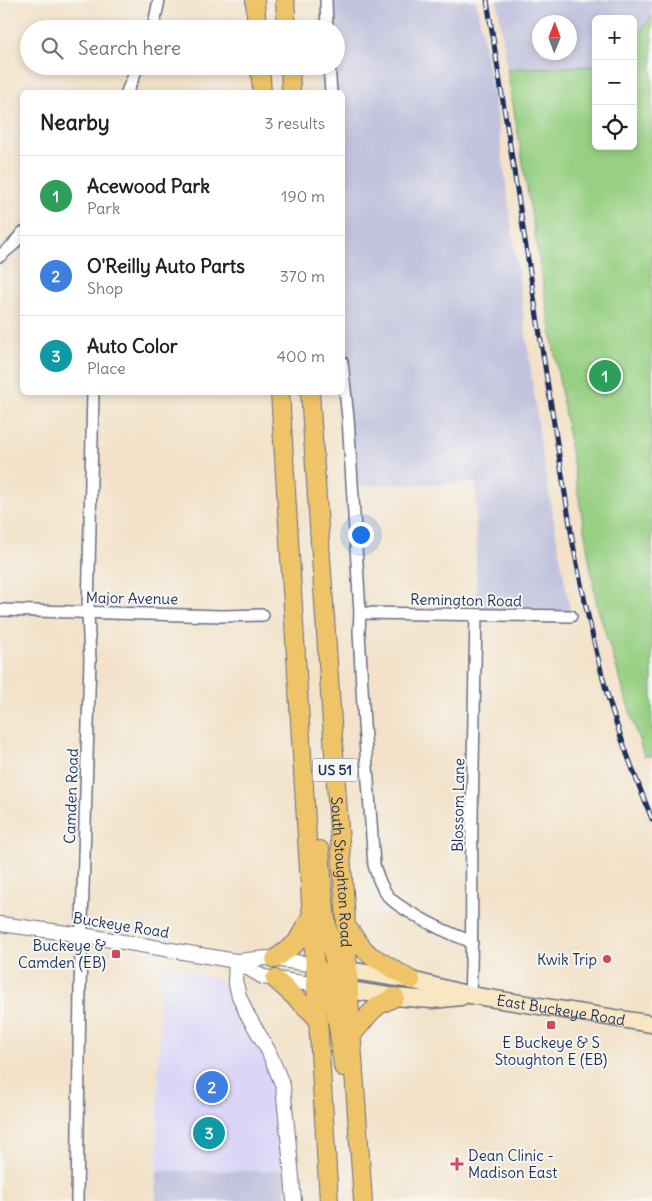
<!DOCTYPE html>
<html lang="en">
<head>
<meta charset="utf-8">
<style>
	body { margin:0; font-family:Delius,sans-serif; background:#f6f6f6; color:#202124 }
	.controls { position:absolute; right:15px; top:15px; display:grid; overflow:hidden; border-radius:8px; box-shadow:0 2px 8px #0003 }
	.controls button { width:45px; height:45px; display:grid; place-items:center; padding:0; border:0; border-bottom:1px solid #e0e0e0; background:#fff; color:#202124; font:25px sans-serif }
	.compass { position:absolute; left:532px; top:15px; width:45px; height:45px; border-radius:50%; background:#fff; box-shadow:0 2px 8px #0003; rotate:1deg }
	.you { position:absolute; left:360px; top:534px; width:18px; height:18px; margin:-12px; border:4px solid #fff; border-radius:50%; background:#1a73e8; box-shadow:0 0 0 8px #1a73e833 }
	.badge { display:grid; place-items:center; width:32px; height:32px; border-radius:50%; background:#d1495b; color:#fff; font-size:16px; font-weight:700 }
	.pin { position:absolute; translate:-50% -50%; border:2px solid #fff; box-shadow:0 1px 5px #0006 }
	.list { margin:0; padding:0; list-style:none }
	h2 { display:flex; justify-content:space-between; align-items:center; height:65px; margin:0; padding:0 20px; font-size:21px }
	h2 small { font-size:16px; font-weight:400; color:#757577 }
	.list li { display:grid; grid-template-columns:32px 1fr auto; gap:15px; align-items:center; box-sizing:border-box; height:80px; padding:0 20px; border-top:1px solid #e0e0e0 }
	.list b { display:block; font-size:19px; white-space:nowrap }
	.list p { margin:0; font-size:16px; white-space:nowrap; color:#757577 }
	.list em { font-size:16px; font-style:normal; color:#757577 }
	.icon { flex:none; width:28px; height:28px; fill:none; stroke:currentColor; stroke-width:2; stroke-linecap:round; stroke-linejoin:round }
	.map { position:relative; flex:none; width:652px; height:1201px; overflow:hidden }
	.search { position:absolute; background:#fff; box-shadow:0 2px 8px #0003; left:20px; top:20px; width:325px; height:55px; display:flex; align-items:center; gap:12px; box-sizing:border-box; padding:0 18px; border-radius:28px; color:#757577; font-size:19px }
	.panel { position:absolute; background:#fff; box-shadow:0 2px 8px #0003; left:20px; top:90px; width:325px; height:305px; border-radius:8px }
	.map>svg:first-child { display:block }
	.built { fill:#dbd6f7 }
	.industrial { fill:#c1c2dd; fill-rule:evenodd }
	.green { fill:#98d083; stroke:#5a8070 }
	.lines { fill:none; stroke-linecap:round; stroke-linejoin:round }
	.minor-casing { stroke:#676e83; stroke-width:14 }
	.tertiary-casing { stroke:#676e83; stroke-width:16 }
	.secondary-casing { stroke:#676e83; stroke-width:19 }
	.primary-casing { stroke:#676e83; stroke-width:20 }
	.minor { stroke:#fff; stroke-width:11 }
	.tertiary { stroke:#fff; stroke-width:14 }
	.secondary { stroke:#f9e7c3; stroke-width:16 }
	.primary { stroke:#efc469; stroke-width:18 }
	.rail-casing { stroke:#1b2f5e; stroke-width:5 }
	.rail { stroke:#f6f6f2; stroke-width:3; stroke-dasharray:9; stroke-linecap:butt }
	.poi-dot { fill:#d1495b; stroke:#f6f6f2; stroke-width:2 }
	.labels { text-anchor:middle; dominant-baseline:central; stroke-width:4; stroke-linejoin:round; paint-order:stroke }
	.shield { fill:#f6f6f2; stroke:#5d6b8a; stroke-width:1 }
	.shield-label { font-size:14px; font-weight:bold; fill:#1b2f5e }
	.street-label { font-size:15px; fill:#1b2f5e; stroke:#f6f6f2 }
	.poi-label { font-size:15px; fill:#1b2f5e; stroke:#f6f6f2; text-anchor:end }
</style>
</head>
<body>
<div class="map">
<svg width="652" height="1201" viewBox="0 0 652 1201">
	<rect width="100%" height="100%" fill="#f6f6f2"/>
	<filter id="ink" filterUnits="userSpaceOnUse"><feTurbulence type="fractalNoise" baseFrequency=".02" numOctaves="2"/><feDisplacementMap in="SourceGraphic" scale="10" xChannelSelector="R" yChannelSelector="G"/><feConvolveMatrix kernelMatrix="1 2 1 2 8 2 1 2 1" color-interpolation-filters="sRGB"/></filter>
	<filter id="wash" filterUnits="userSpaceOnUse"><feTurbulence type="fractalNoise" baseFrequency=".0096" numOctaves="4" result="noise"/><feDisplacementMap in="SourceGraphic" scale="20" xChannelSelector="R" yChannelSelector="G"/><feGaussianBlur stdDeviation="1.12" result="paint"/><feColorMatrix in="noise" values="0 0 0 0 0 0 0 0 0 0 0 0 0 0 0 0 0 1.4 0 .05"/><feComposite in="paint" operator="in"/></filter>
	<g filter="url(#wash)">
		<rect width="100%" height="100%" fill="#f3e2c9"/>
		<polygon class="built" points="160,964 219,980 223,982 227,987 232,1008 267,1060 274,1080 284,1171 157,1171"/>
		<g class="industrial">
			<polygon points="326,0 476,0 497,116 543,461 571,616 476,615 476,483 351,486 342,362 342,92 331,92 329,66 336,66 336,29 327,29"/>
			<path d="M497,0H652V16L633,42V19H596V66L507,69ZM540,22H570V52H540Z"/>
			<polygon points="157,1171 284,1171 286,1201 156,1201"/>
		</g>
		<polygon class="green" points="652,16 652,756 644,756 597,606 507,69 596,66 596,146 633,146 633,42"/>
	</g>
	<g filter="url(#ink)">
		<g class="lines">
			<defs>
				<g id="minor">
					<polyline points="326,0 327,29"/>
					<polyline points="153,29 159,0"/>
					<polyline points="329,66 331,92"/>
					<polyline points="127,92 138,66"/>
					<polyline points="0,256 13,245 22,233"/>
					<path d="M342,362L348,418L356,547L360,613L359,631L364,724L374,865C377,876 381,887 388,896C395,904 404,909 413,914C433,926 451,934 472,942"/>
					<polyline points="0,610 221,616 263,615"/>
					<polyline points="360,613 571,616"/>
					<path d="M470,995C473,936 471,876 472,817C473,749 475,682 476,615"/>
					<polyline points="77,1201 80,988 88,725 90,660 88,613 93,392"/>
				</g>
				<g id="tertiary">
					<polyline points="0,924 82,935 236,961 267,958 316,965"/>
					<polyline points="236,961 235,980 239,996 247,1014 268,1050 283,1086 292,1177 294,1201"/>
					<polyline points="236,961 263,977 317,985"/>
				</g>
				<g id="secondary">
					<path id="s1" d="M334,968L411,980L470,995L652,1024"/>
					<polyline points="336,988 395,997 432,1000 461,997"/>
				</g>
				<g id="primary">
					<polyline points="255,0 257,29"/>
					<polyline points="285,0 287,29"/>
					<polyline points="260,66 262,92"/>
					<polyline points="290,66 291,92"/>
					<polyline points="280,392 329,1201"/>
					<path id="s2" d="M310,392L339,828L345,905L350,1014L363,1201"/>
					<path d="M320,850C323,887 325,951 344,983"/>
					<polyline points="346,926 363,948 370,955 411,980"/>
					<polyline points="275,959 296,943 312,915"/>
					<path d="M318,968C336,986 340,1041 343,1067"/>
					<polyline points="275,979 308,1009 319,1020"/>
					<polyline points="352,1035 371,1012 379,1005 395,997"/>
				</g>
			</defs>
			<use href="#minor" class="minor-casing"/>
			<use href="#tertiary" class="tertiary-casing"/>
			<use href="#secondary" class="secondary-casing"/>
			<use href="#primary" class="primary-casing"/>
			<use href="#minor" class="minor"/>
			<use href="#tertiary" class="tertiary"/>
			<use href="#secondary" class="secondary"/>
			<use href="#primary" class="primary"/>
			<defs>
				<path id="rail" d="M487,0L573,544C583,595 594,646 608,697C620,738 636,779 652,819"/>
			</defs>
			<use href="#rail" class="rail-casing"/>
			<use href="#rail" class="rail"/>
		</g>
	</g>
	<g class="poi-dot">
		<rect x="111" y="949" width="10" height="10" rx="2.5"/>
		<circle cx="607" cy="959" r="5"/>
		<rect x="546" y="1020" width="10" height="10" rx="2.5"/>
		<path d="M454.5 1156.5h5v5h5v5h-5v5h-5v-5h-5v-5h5z"/>
	</g>
	<g class="labels">
		<rect class="shield" x="312.5" y="758.5" width="45" height="23" rx="4"/>
		<g class="shield-label">
			<text x="335" y="770">US 51</text>
		</g>
		<g class="street-label">
			<text transform="translate(132 598) rotate(1)">Major Avenue</text>
			<text transform="translate(466 600) rotate(1)">Remington Road</text>
			<text transform="translate(71 796) rotate(-88)">Camden Road</text>
			<text transform="translate(458 805) rotate(-89)">Blossom Lane</text>
			<text stroke="none"><textPath href="#s2" startOffset="481">South Stoughton Road</textPath></text>
			<text transform="translate(121 925) rotate(9)">Buckeye Road</text>
			<text stroke="none"><textPath href="#s1" startOffset="231">East Buckeye Road</textPath></text>
		</g>
		<g class="poi-label">
			<text x="106" y="945">Buckeye &amp;<tspan x="106" dy="17">Camden (EB)</tspan></text>
			<text x="597" y="959">Kwik Trip</text>
			<text x="551" y="1042" text-anchor="middle">E Buckeye &amp; S<tspan x="551" dy="17">Stoughton E (EB)</tspan></text>
			<text x="468" y="1155" text-anchor="start">Dean Clinic -<tspan x="468" dy="17">Madison East</tspan></text>
		</g>
	</g>
</svg>
<div class="controls">
<button>+</button>
<button>−</button>
<button><svg class="icon" aria-label="locate" viewBox="0 0 24 24"><circle cx="12" cy="12" r="6"/><path d="M12 2v4M12 18v4M2 12h4M18 12h4"/></svg></button>
</div>
<svg class="compass" viewBox="-18 -18 36 36"><path d="M0-13l5 13h-10z" fill="#e53935"/><path d="M0 13l5-13h-10z" fill="#757577"/></svg>
<div class="you"></div>
<div class="pin badge" style="left:605px;top:376px;background:#2e9e5b">1</div>
<div class="pin badge" style="left:212px;top:1087px;background:#3f7fe0">2</div>
<div class="pin badge" style="left:209px;top:1133px;background:#0f9aa8">3</div>
<div class="search"><svg class="icon" aria-label="search" viewBox="0 0 24 24"><circle cx="10" cy="10" r="6"/><path d="M15 15l6 6"/></svg>Search here</div>
<section class="panel">
<h2>Nearby<small>3 results</small></h2>
<ul class="list">
<li><span class="badge" style="background:#2e9e5b">1</span><div><b>Acewood Park</b><p>Park</p></div><em>190 m</em></li>
<li><span class="badge" style="background:#3f7fe0">2</span><div><b>O'Reilly Auto Parts</b><p>Shop</p></div><em>370 m</em></li>
<li><span class="badge" style="background:#0f9aa8">3</span><div><b>Auto Color</b><p>Place</p></div><em>400 m</em></li>
</ul>
</section>
</div>
</body>
</html>
